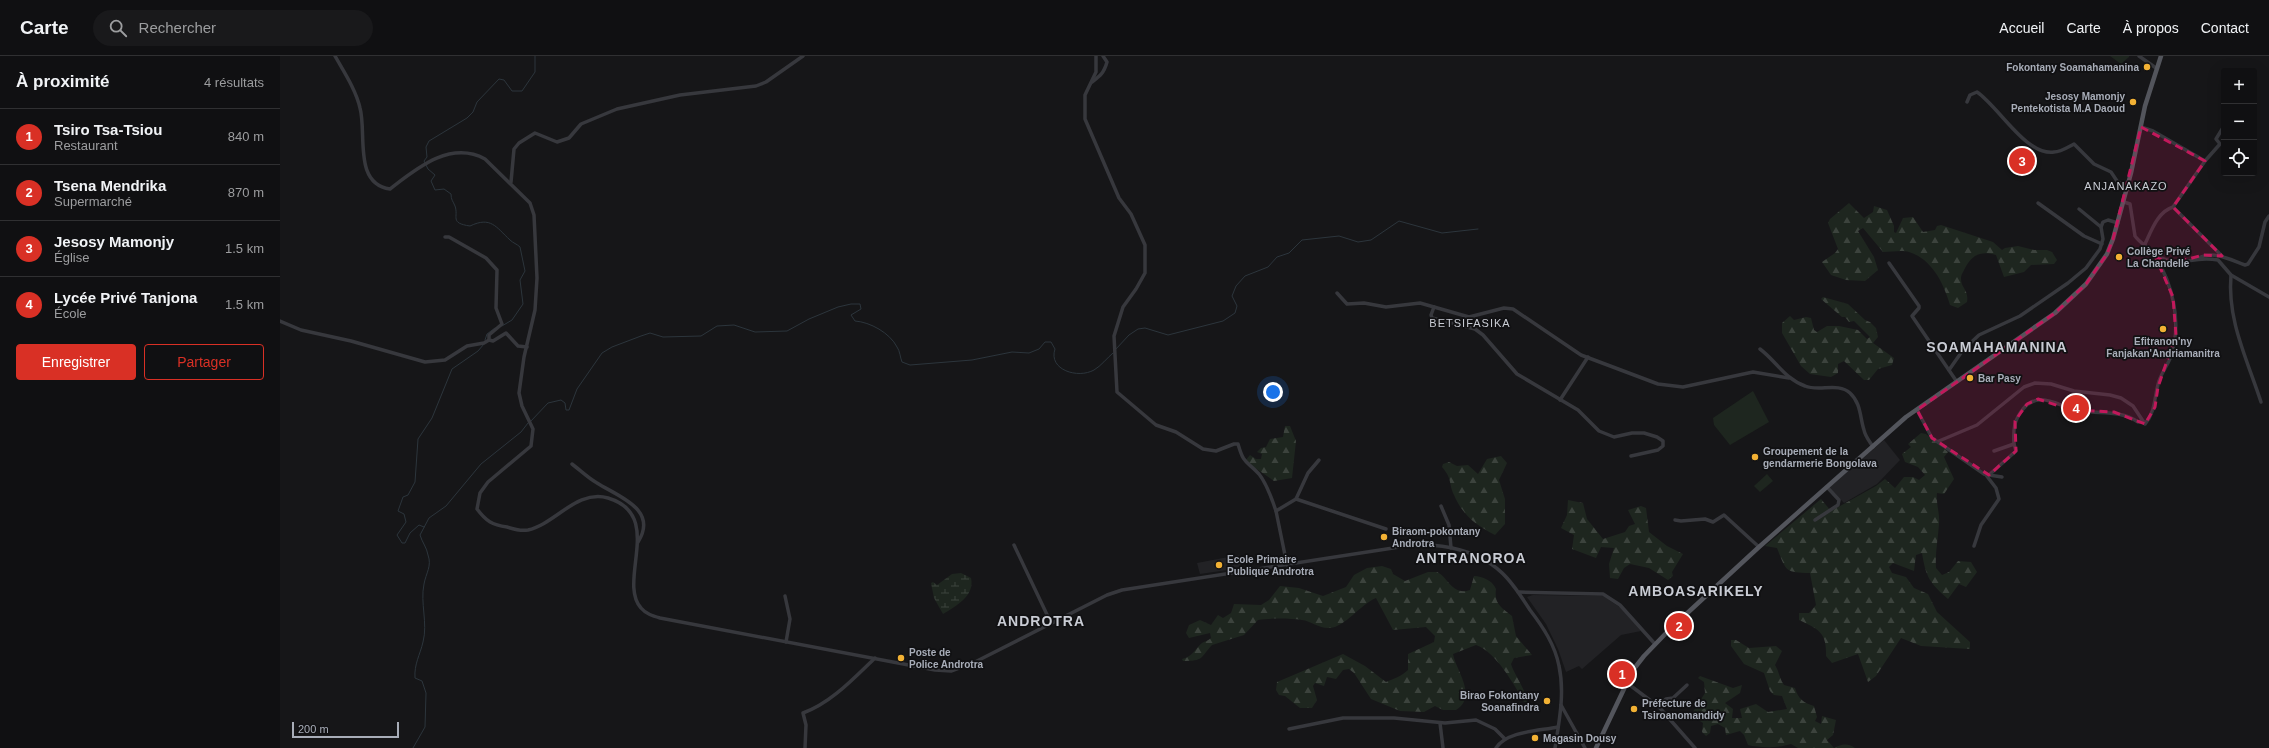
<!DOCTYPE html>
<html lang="fr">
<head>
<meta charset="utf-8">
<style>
	body { margin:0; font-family:Arial,sans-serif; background:#19191b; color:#f1f3f6 }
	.controls { position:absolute; right:12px; top:12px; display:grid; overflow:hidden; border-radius:4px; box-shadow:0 4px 16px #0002 }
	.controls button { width:36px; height:36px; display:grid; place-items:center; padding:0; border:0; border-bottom:1px solid #303032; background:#101012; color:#f1f3f6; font:20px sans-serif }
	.scale { position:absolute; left:12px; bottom:10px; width:107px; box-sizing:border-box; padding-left:4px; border:2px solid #a8adb8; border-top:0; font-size:11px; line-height:14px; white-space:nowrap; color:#a8adb8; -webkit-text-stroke:3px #111113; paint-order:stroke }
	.you { position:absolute; left:993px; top:336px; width:14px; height:14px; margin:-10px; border:3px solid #fff; border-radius:50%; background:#1a73e8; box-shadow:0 0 0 6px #1a73e833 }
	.badge { display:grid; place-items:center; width:26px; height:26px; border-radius:50%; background:#d93025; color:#fff; font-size:13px; font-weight:700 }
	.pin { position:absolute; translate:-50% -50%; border:2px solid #fff; box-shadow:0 1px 4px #0006 }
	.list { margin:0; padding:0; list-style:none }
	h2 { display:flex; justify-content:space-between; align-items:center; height:52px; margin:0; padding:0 16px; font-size:17px }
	h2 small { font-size:13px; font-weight:400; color:#9c9d9f }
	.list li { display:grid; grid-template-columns:26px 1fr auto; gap:12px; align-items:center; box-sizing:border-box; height:56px; padding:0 16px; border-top:1px solid #303032 }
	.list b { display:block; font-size:15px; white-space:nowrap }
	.list p { margin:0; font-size:13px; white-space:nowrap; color:#9c9d9f }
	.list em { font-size:13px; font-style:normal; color:#9c9d9f }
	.actions { display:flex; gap:8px; padding:12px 16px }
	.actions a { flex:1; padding:9px 0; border:1px solid #d93025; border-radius:4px; text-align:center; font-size:14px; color:#d93025 }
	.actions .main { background:#d93025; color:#fff }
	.icon { flex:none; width:22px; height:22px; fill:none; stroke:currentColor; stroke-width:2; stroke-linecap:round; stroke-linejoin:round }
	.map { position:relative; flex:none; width:1989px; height:692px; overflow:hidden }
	header { display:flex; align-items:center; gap:24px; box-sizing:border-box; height:56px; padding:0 20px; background:#101012; border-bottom:1px solid #303032 }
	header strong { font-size:19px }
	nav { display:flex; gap:22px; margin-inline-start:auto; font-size:14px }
	.search { width:280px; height:36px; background:#19191b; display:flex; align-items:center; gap:10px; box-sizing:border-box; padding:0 14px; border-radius:22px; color:#9c9d9f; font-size:15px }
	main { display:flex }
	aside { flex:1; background:#101012 }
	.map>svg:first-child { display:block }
	.built { fill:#222225 }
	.forest { fill:url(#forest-firs) }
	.wetland { fill:url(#wetland-marsh) }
	.garden { fill:#1e261f }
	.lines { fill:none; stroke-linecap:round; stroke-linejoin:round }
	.stream { stroke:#2c353c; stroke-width:1 }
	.minor { stroke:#37383d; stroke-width:3.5 }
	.major { stroke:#53555c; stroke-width:4.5 }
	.marked { fill:#c2185b; fill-opacity:0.2; stroke:#c2185b; stroke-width:3; stroke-dasharray:8 5; stroke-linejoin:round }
	.poi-dot { fill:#f2b134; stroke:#111113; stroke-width:1.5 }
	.labels { text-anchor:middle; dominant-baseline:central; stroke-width:3.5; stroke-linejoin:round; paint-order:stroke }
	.poi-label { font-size:10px; font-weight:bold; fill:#a8adb8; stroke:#111113; text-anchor:start }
	.neighbourhood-label { font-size:11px; letter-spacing:1px; fill:#c9ccd4; stroke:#111113 }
	.district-label { font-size:14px; font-weight:bold; letter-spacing:1px; fill:#c9ccd4; stroke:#111113 }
</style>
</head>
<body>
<header>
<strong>Carte</strong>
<div class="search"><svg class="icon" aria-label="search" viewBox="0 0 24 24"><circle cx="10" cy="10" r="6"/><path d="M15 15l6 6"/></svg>Rechercher</div>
<nav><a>Accueil</a><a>Carte</a><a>À propos</a><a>Contact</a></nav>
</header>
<main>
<aside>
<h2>À proximité<small>4 résultats</small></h2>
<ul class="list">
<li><span class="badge">1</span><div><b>Tsiro Tsa-Tsiou</b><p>Restaurant</p></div><em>840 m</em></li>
<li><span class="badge">2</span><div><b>Tsena Mendrika</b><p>Supermarché</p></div><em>870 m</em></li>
<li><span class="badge">3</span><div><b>Jesosy Mamonjy</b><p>Église</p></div><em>1.5 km</em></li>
<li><span class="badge">4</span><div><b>Lycée Privé Tanjona</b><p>École</p></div><em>1.5 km</em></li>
</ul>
<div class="actions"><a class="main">Enregistrer</a><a>Partager</a></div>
</aside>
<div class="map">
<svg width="1989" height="692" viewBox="0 0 1989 692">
	<defs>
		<pattern id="forest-firs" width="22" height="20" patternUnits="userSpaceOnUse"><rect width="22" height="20" fill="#1e261f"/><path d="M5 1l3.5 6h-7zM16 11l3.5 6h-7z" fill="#3c433d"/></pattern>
		<pattern id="wetland-marsh" width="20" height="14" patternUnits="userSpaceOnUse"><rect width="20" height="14" fill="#1e261f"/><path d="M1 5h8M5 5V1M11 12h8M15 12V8" fill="none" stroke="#3c433d"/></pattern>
	</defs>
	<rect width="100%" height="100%" fill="#161618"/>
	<g class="built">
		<polygon points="1604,384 1620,404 1597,428 1564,447 1549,431"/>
		<polygon points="959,499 961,512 920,518 917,507"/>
		<polygon points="1253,539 1323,540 1341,552 1361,575 1341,579 1302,613 1299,610 1286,616 1278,593 1266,568 1247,541"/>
	</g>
	<g class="forest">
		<path d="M1569,147L1584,162L1593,156L1594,150L1607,154L1614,170V176L1616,177L1623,162L1633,161L1643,176L1655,174L1657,170L1661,169L1713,186L1722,194L1725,192L1738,190L1754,194H1767L1772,196L1777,204L1774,208L1751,209L1744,216L1724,221L1716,199C1699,194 1691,200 1684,214C1683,217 1681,218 1681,223C1681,232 1689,234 1687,246L1678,252L1670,249C1664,228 1652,203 1629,196C1622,194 1611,196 1603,196L1583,172L1578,175L1594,201L1598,214L1585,225L1566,224L1551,219L1542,206L1555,197L1558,193L1548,167L1550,163Z"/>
		<polygon points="1543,241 1568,248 1585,264 1590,266 1596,272 1598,281 1593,287 1614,302 1612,309 1598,313 1589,324 1584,324 1564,305 1558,308 1558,317 1551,321 1530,318 1521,310 1502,277 1502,267 1510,260 1514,264 1526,261 1531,262 1534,274 1537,276 1547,270 1559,270 1578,274 1587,283 1590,281 1574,265 1569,266 1565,261 1562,261 1541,243"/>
		<polygon points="1005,370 1010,370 1016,385 1012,422 994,425 965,405 970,399 976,403 981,403 982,398 977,396 981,392 986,391 990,383 1003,381"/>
		<path d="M1641,377L1646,378L1668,396L1664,401L1674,423L1664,438L1657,437C1656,448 1660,458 1659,468C1658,483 1655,497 1656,512L1662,519L1669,516L1678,505L1691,506L1697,516L1686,531L1679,528L1668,543C1650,527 1646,522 1642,497L1636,499L1634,515L1613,507L1609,511L1612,517L1626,521L1634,532L1648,538L1657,556L1690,586V593L1641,590L1621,582L1596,620L1588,626L1578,598L1552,607L1546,600C1547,576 1538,573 1519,564V557H1529L1536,549L1530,517C1505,517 1506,515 1497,492L1485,490L1541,443L1551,455L1596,430L1605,423L1615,432L1624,421H1633L1639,424L1645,419L1638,411L1625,406L1622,398L1631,391L1628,388Z"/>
		<path d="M1221,400L1227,407L1219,424L1225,443V468L1215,479C1196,469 1183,460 1174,439C1168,426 1173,424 1162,411L1163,408L1169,406L1177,410L1188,409L1198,418L1207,403Z"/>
		<polygon points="1288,444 1303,447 1307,463 1323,483 1345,476 1349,470 1355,468 1348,454 1361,450 1366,452 1369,476 1387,490 1403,498 1392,516 1393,520 1388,524 1369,512 1350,508 1344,512 1338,523 1330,522 1329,508 1334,492 1321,491 1316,502 1292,493 1294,479 1281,472 1287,459"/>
		<path d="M1102,510L1111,513L1113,518L1125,525L1148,516H1157C1168,521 1172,540 1190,534L1194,520C1202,520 1213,525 1216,533C1214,548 1221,551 1232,560L1236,580L1252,599L1234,602L1231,608C1233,616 1249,640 1247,646H1244C1234,628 1215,595 1196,589L1173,598C1176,615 1198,640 1176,654H1163L1155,650L1144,656L1120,655L1091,643L1074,617L1069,613L1063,614L1056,623L1047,621L1044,630L1035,627L1033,630L1037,644L1032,652H1020L1005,640L999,639L996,634L997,626L1063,598L1085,610L1106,626C1113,623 1122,620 1128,614V598L1154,586L1155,580L1146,571L1113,574L1096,542C1081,548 1065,571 1050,572C1040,573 1031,565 1022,564C1009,562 991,562 978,564L964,579L932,589C920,602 924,605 903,605L902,603C912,601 915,593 922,587C925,585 928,585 931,582L930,577L909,582L906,577L909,569L920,564L931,569L938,559L943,562L951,557L954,548L981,549L989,544L1000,530L1019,532L1043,540L1066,531L1074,519L1087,512Z"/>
		<path d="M1451,584H1456L1469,592L1496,590L1502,595L1495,609C1499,615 1499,622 1504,629L1515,632C1518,643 1524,647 1534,650L1537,661L1535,665L1541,668L1542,660L1556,664L1553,679L1547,684L1554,692C1562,688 1567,687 1575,692H1518L1511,688C1499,692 1480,692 1468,689L1464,679L1460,675L1446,679L1445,672L1438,668L1431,670L1430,677L1426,680L1422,676L1423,667L1411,659L1425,637L1424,626L1418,622L1420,620L1453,632L1462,629L1460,637L1445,647L1453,653L1452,662H1462L1460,653L1476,648L1488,656L1507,653L1502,640L1494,639L1490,635L1484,617L1464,608L1451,590Z"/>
	</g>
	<path class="wetland" d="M681,517L691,522C695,540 676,550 663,558L654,542L651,527L653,526L657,529L672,518Z"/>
	<g class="garden">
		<polygon points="1830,0 1849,0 1849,1 1841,8"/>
		<polygon points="1473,335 1489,366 1450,389 1434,369 1433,362"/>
		<polygon points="1487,418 1493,425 1480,436 1474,430"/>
	</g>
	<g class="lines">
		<g class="stream">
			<path d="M222,270L232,264L243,248L240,224L245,215L240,191C237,188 233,187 230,184C216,171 211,160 190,170C169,167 179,161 175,150C173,145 171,144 171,138L164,133L155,134L151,125L155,119L148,113L144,105L147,101L146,91L149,85L187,62L193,56L197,46L219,23L224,24L232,35H242L255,16V0"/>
			<polyline points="205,284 207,278 215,272"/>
			<polyline points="836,293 849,279 858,273 865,272 888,279 943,265 955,257 957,250 952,240 956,230 965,220 988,211 997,201 1009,197 1022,184 1059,180 1078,186 1091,184 1119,165 1162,177 1198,173"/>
			<path d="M251,365L268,347L281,344L285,347L286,354H289L297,333L322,297L332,291L361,280L370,277L383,281L421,280L437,270L454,269L475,276L507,275L529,263L558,251L571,248H580L581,253L571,259L575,265C590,266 610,277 617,291C620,295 620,301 622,306L630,309L692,304L732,296L749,297L759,293L765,286H771L775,293C768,314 798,323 814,314C821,310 827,302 833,297"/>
			<polyline points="144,471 139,469 130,477 125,487 122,487 117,479 126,466 124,458 118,455 123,441 128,439 135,426 138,383 152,362 172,313 198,295 204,288"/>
			<path d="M133,692L145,671L146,637L142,625L135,622C134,608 140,599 143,586C148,567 140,547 144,528C146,517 152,510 148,499C147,492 142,486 140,479L149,462L166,450L201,408L241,376L248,367"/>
		</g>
		<g class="minor">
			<path d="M55,0C64,16 76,34 80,52C87,77 73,128 110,133C136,113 170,84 205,103L250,147L254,159L257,222L255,254L244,301L239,337L242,350L253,373L251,390L208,426L200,437L197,453C206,465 212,469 227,471C233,473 242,475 248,474C275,468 297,433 328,442C385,459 337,525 361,552C366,558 373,560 380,562L655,614L671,615L695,606L827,539L842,534L1126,490C1161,486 1202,494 1227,522C1236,532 1243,543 1250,554C1263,571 1275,589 1279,610C1285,637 1279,666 1275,692"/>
			<path d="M816,0V16L805,39V63L839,142L851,158L865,189V217L856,233L843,251L834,280L837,336L876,369L896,376L923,393L936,395L954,388H958C964,409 966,404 979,418C987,428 992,443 996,455"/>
			<polyline points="1859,0 1876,12"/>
			<path d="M812,26C820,20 824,17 827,6L823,0"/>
			<path d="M1687,46L1690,39L1697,36C1719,51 1746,100 1774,96C1781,96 1788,91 1794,88L1814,108L1831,116L1837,125L1847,132"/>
			<polyline points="1861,71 1873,75 1925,105"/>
			<polyline points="231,126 234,93 239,87 255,77 277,86 289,82 301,68 337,53 400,39 476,30 486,26 523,0"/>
			<polyline points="1758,147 1804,180 1822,188"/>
			<polyline points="1893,151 1942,200"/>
			<polyline points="1799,153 1821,171"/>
			<polyline points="165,181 169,181 206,202 217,214 216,252 222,268 209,279 209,284 213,285 226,277 238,290 247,291"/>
			<path d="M1864,190C1871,176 1877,156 1893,151L1925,105L1940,88L1936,83L1944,70"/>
			<path d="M1872,197C1903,216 1908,198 1938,204L1951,219L1989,241"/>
			<path d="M1919,202C1933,194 1951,204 1965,209L1968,208L1979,191L1985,166L1989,160"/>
			<polyline points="1609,207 1639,250 1639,252 1632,260 1677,326"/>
			<path d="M1951,219C1947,264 1967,303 1981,346"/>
			<polyline points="1057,237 1067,248 1084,247 1106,251 1140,247 1189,261 1224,252 1233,253 1301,299 1378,328 1403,331 1473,316 1509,322"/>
			<polyline points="1154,251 1151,259 1152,262 1195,273 1203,279 1237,318 1298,354 1319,375 1334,381 1352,377 1364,377 1377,381 1383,385 1383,390 1378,394 1351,400"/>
			<polyline points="0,265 21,274 71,285 145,306 165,304 187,290 204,287 209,284"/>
			<path d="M1480,293C1496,305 1505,323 1525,330C1539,336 1558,326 1570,337C1581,347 1580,362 1584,374C1585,380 1590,386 1593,391"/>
			<polyline points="1669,314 1683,294 1699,279 1740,260 1788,227 1806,212 1820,193 1823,183 1821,171 1823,166 1828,164 1838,167"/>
			<polyline points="1280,344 1308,301"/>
			<polyline points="1637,354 1652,382 1704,418 1709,419 1736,395 1734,388"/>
			<path d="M1659,385L1697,369L1744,331L1755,327L1771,328L1794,335L1830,339L1841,342L1853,350L1865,368C1876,355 1874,341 1879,325C1882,316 1888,309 1891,300C1902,266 1893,227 1873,197C1868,191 1860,187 1855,180L1850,148L1844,146"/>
			<path d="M1714,395L1734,388C1733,374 1734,364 1743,353C1761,332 1780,353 1802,355C1822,358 1840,354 1858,366L1862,365"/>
			<path d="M292,408C300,414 308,422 317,427C337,440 379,453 358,486"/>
			<polyline points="1709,419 1722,421"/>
			<polyline points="1016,443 1028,417 1039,404"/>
			<polyline points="1161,450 1169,469 1171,492"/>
			<polyline points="1395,464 1401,465 1425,463 1433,466 1444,459 1479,491"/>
			<polyline points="1535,464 1558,449 1559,444 1547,431"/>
			<polyline points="734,489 771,567"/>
			<polyline points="1694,490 1701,469 1719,443 1716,432 1706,419"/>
			<polyline points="1007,509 996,455 1016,443 1106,473"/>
			<polyline points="1238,536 1323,538 1340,549 1375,588"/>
			<polyline points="505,540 510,563 506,586"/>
			<polyline points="1347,627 1379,651 1415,692"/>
			<polyline points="1281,649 1305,692"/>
			<polyline points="1379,651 1386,643 1393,642 1407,629"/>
			<polyline points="1160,667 1163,692"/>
			<polyline points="1009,673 1063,662 1114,662 1165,667 1196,664 1215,673 1225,683"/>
			<path d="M525,692L526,669L523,657C551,647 574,622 595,602"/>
			<path d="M1216,692C1227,675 1259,675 1278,671"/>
		</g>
		<polyline class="major" points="1316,692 1353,614 1364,600 1390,573 1479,491 1626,361 1775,257 1806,228 1827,198 1833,183 1851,117 1865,50 1881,0"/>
	</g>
	<path class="marked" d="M1861,71L1925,105L1893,151L1942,200L1923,199L1894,207L1876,202L1893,241L1896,279L1878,331L1875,351L1865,368L1834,356L1791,354L1758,343L1747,348L1735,365L1736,395L1709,419L1652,382L1637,354L1775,257L1806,228L1827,198L1833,183Z"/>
	<g class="poi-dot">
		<circle cx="1867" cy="11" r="4"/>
		<circle cx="1853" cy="46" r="4"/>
		<circle cx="1839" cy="201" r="4"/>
		<circle cx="1883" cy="273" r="4"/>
		<circle cx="1690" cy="322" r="4"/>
		<circle cx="1475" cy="401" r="4"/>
		<circle cx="1104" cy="481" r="4"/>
		<circle cx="939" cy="509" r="4"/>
		<circle cx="621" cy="602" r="4"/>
		<circle cx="1267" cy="645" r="4"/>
		<circle cx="1354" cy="653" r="4"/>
		<circle cx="1255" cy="682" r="4"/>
	</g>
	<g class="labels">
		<g class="poi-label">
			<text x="1859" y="11" text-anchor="end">Fokontany Soamahamanina</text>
			<text x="1845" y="40" text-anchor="end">Jesosy Mamonjy<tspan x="1845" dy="12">Pentekotista M.A Daoud</tspan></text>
			<text x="1847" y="195">Collège Privé<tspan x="1847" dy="12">La Chandelle</tspan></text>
			<text x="1883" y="285" text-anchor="middle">Efitranon'ny<tspan x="1883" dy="12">Fanjakan'Andriamanitra</tspan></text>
			<text x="1698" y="322">Bar Pasy</text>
			<text x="1483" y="395">Groupement de la<tspan x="1483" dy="12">gendarmerie Bongolava</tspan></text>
			<text x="1112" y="475">Biraom-pokontany<tspan x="1112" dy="12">Androtra</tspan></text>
			<text x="947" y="503">Ecole Primaire<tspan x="947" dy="12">Publique Androtra</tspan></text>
			<text x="629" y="596">Poste de<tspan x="629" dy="12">Police Androtra</tspan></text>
			<text x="1259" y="639" text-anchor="end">Birao Fokontany<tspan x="1259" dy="12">Soanafindra</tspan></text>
			<text x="1362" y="647">Préfecture de<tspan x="1362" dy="12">Tsiroanomandidy</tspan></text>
			<text x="1263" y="682">Magasin Dousy</text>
		</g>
		<g class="neighbourhood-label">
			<text x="1846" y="130">ANJANAKAZO</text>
			<text x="1190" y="267">BETSIFASIKA</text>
		</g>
		<g class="district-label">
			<text x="1717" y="291">SOAMAHAMANINA</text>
			<text x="1191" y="502">ANTRANOROA</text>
			<text x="1416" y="535">AMBOASARIKELY</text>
			<text x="761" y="565">ANDROTRA</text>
		</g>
	</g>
</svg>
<div class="controls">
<button>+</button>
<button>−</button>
<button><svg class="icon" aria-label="locate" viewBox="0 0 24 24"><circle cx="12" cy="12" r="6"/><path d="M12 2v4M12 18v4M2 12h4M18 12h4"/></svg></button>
</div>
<div class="scale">200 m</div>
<div class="you"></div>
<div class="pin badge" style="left:1342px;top:618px">1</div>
<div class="pin badge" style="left:1399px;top:570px">2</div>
<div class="pin badge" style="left:1742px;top:105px">3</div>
<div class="pin badge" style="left:1796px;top:352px">4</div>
</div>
</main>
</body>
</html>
